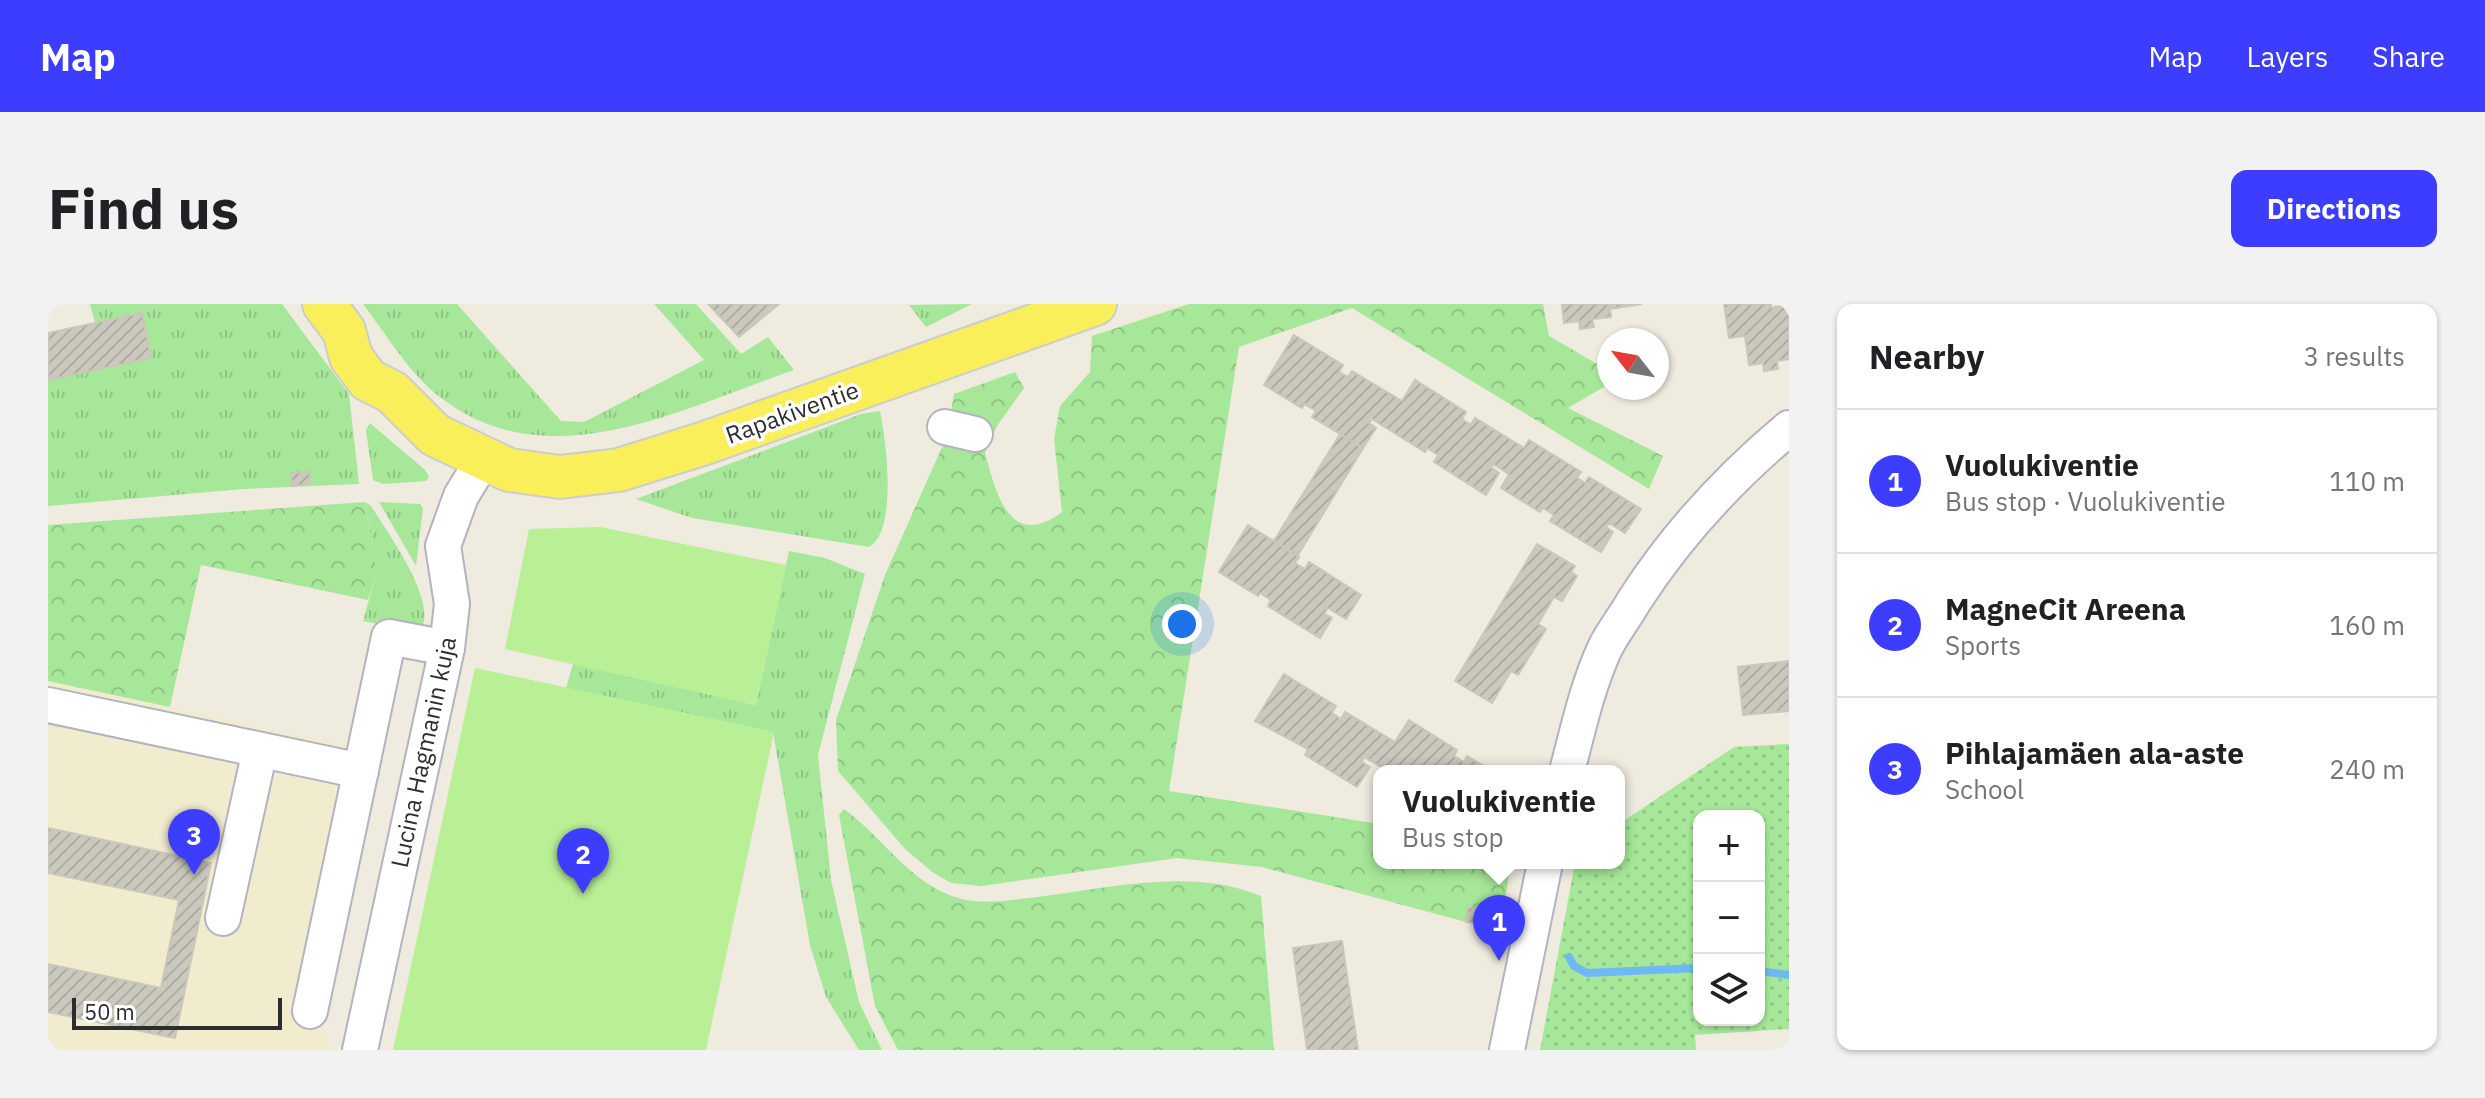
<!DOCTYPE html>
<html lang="en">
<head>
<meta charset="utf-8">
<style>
	body { margin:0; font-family:"IBM Plex Sans",sans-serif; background:#f2f2f2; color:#202124 }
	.controls { position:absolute; right:24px; bottom:24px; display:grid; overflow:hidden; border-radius:16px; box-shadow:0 2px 6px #0004 }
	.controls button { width:72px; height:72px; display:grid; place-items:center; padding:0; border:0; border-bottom:2px solid #e0e0e0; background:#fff; color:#202124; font:40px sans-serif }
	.compass { position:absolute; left:1549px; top:24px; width:72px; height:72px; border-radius:50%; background:#fff; box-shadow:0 2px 6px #0004; rotate:301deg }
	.scale { position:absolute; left:24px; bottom:20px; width:210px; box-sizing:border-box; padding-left:8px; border:4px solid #2d2d2d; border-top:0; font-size:22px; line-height:28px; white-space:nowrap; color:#2d2d2d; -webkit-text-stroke:6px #fff; paint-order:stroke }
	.you { position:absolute; left:1134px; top:320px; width:28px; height:28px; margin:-20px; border:6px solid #fff; border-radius:50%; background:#1a73e8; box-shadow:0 0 0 12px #1a73e833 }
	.badge { display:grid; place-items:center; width:52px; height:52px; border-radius:50%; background:#3c3dff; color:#fff; font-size:26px; font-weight:700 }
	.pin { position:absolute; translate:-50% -66px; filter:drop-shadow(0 2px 4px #0008) }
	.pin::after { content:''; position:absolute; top:42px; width:28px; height:24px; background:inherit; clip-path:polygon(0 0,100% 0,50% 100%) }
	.popup { position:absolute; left:1325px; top:461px; width:252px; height:104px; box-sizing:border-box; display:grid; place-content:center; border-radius:16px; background:#fff; filter:drop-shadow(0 2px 6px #0005); font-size:26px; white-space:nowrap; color:#757577 }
	.popup b { font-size:30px; color:#202124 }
	.popup::after { content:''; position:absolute; left:50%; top:100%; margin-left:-16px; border:16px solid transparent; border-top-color:#fff }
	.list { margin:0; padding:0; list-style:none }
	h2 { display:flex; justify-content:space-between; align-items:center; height:104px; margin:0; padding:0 32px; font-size:34px }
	h2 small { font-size:26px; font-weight:400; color:#757577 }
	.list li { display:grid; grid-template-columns:52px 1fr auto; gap:24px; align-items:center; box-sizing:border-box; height:144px; padding:0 32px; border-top:2px solid #e0e0e0 }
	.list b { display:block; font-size:30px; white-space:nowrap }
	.list p { margin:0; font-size:26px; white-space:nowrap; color:#757577 }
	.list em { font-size:26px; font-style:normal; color:#757577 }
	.icon { flex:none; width:44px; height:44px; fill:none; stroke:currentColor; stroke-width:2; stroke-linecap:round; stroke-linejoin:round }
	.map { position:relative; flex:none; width:1741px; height:746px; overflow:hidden; border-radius:16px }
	header { display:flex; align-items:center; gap:48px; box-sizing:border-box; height:112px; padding:0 40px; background:#3c3dff; color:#fff }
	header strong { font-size:38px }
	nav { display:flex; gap:44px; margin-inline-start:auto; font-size:28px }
	.intro { display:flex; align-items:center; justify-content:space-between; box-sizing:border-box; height:192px; padding:0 48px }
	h1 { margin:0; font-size:56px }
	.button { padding:20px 36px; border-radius:16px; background:#3c3dff; color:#fff; font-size:28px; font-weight:700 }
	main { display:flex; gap:48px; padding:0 48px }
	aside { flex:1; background:#fff; border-radius:16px; box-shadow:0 2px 6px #0004 }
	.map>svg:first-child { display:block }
	.education { fill:#f1ecce }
	.grass { fill:url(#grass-tufts) }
	.forest { fill:url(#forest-crowns) }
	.park { fill:url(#park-dots); fill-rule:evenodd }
	.pitch { fill:#b9ef95 }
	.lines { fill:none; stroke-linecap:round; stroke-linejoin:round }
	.stream { stroke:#6eb9f5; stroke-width:8 }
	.building { fill:url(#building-hatch); stroke:#cbc7b8; stroke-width:2 }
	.minor-casing { stroke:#b3b3c1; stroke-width:38 }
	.major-casing { stroke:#cdcdcd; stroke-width:46 }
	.minor { stroke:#fff; stroke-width:34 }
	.major { stroke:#f8ef5b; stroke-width:42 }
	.labels { text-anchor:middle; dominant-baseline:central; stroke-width:7; stroke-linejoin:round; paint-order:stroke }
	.street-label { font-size:24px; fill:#2d2d2d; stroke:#fff }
</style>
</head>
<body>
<header>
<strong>Map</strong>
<nav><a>Map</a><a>Layers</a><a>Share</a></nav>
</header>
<div class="intro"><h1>Find us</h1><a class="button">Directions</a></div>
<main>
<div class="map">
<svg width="1741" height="746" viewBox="0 0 1741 746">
	<defs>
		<pattern id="grass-tufts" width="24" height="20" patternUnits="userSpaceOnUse" patternTransform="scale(2)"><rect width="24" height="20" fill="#a6e799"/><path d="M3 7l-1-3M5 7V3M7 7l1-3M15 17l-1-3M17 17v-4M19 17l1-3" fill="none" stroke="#8fc684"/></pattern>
		<pattern id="forest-crowns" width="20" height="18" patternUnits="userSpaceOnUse" patternTransform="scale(2)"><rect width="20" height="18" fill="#a6e799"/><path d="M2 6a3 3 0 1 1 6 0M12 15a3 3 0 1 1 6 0" fill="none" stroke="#8fc684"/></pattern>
		<pattern id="park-dots" width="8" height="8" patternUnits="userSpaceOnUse" patternTransform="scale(2)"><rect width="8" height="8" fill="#a6e799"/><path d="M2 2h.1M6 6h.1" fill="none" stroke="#8fc684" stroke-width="1.8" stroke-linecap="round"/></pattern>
		<pattern id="building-hatch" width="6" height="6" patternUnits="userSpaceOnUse" patternTransform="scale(2)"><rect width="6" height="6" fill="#cbc9bd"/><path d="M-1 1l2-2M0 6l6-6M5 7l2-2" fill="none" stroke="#afada3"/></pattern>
	</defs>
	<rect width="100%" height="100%" fill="#efebdf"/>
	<polygon class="education" points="0,377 319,446 265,695 282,746 0,746"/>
	<g class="grass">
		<polygon points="42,0 234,0 301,90 311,180 195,185 0,202 0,76 103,54 94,9 47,19"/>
		<path d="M315,0H409L513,117L536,118L656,56L606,0H648L693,50L720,33L746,66C632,105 497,179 388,90C359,66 338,30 315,0Z"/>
		<polygon points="924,0 878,23 861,1"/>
		<path d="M832,107C838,136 850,227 821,243L644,214L588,195L813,110Z"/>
		<polygon points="322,119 377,166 381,173 378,177 335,180 325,176 318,126"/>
		<path d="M317,198L323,202C337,225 396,305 370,328L315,317L329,267Z"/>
		<polygon points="331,198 372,200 375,204 368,262"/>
		<polygon points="741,247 777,254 817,270 770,451 783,576 811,698 834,746 811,746 778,693 762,641 725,428 518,384 525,360 708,401"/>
	</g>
	<g class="forest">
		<path d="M1141,0H1495L1501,32L1561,67V80L1520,104L1615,152L1601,185L1304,4L1191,43L1121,487L1331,520V559H1463L1452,625L1434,620L1436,606L1420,603L1418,618L1214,563L1129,554L934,582L903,579L887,570L858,546L790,467L788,416L837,271L899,132L906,90L967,68L976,84L949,122L937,149C948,190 962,247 1014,208L1006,135L1012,102L1042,68L1044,32Z"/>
		<polygon points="317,198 329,267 320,296 153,261 122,403 0,377 0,221"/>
		<path d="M796,505C832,531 858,573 899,590C928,603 959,596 989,593C1062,584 1143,563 1213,592L1226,746H850L827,702L791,511Z"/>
	</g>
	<path class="park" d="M1741,440V725L1647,731L1648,746H1492L1527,559H1571V520L1686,443ZM1651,512H1711V716H1651Z"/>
	<g class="pitch">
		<polygon points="552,223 738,261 708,401 457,345 481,225"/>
		<polygon points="427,364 726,428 658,746 345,746"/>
	</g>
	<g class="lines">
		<g class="stream">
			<polyline points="1521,653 1526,662 1539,669 1651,664"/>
			<polyline points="1711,667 1741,671"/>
		</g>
	</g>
	<g class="building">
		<polygon points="660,0 731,0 691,33"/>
		<polygon points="1514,0 1594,0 1562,5 1563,13 1544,15 1546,23 1532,25 1531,17 1516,19"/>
		<polygon points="1676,0 1723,0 1723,4 1741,0 1741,55 1729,57 1730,65 1716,67 1715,59 1701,61 1697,32 1681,34"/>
		<polygon points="94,9 103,54 0,76 0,29"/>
		<polygon points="1246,31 1295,61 1291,68 1300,73 1304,67 1354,97 1367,76 1418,108 1414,115 1423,121 1427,114 1476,144 1481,136 1533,168 1529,174 1537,179 1541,173 1593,205 1577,229 1561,219 1558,223 1565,228 1553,248 1502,217 1506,211 1495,204 1492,208 1453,184 1461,170 1445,160 1443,163 1451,169 1438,191 1386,158 1390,151 1379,144 1377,148 1324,115 1321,119 1328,124 1315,144 1264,113 1268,107 1256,100 1254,104 1216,81"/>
		<polygon points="1292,130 1315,144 1250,251 1226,237"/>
		<polygon points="261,167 262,180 244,182 243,169"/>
		<polygon points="1200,221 1251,253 1247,259 1257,265 1261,258 1313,291 1298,315 1280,304 1276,310 1284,314 1272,334 1220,302 1223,296 1212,289 1210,292 1171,268"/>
		<polygon points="1489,240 1527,262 1523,268 1529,272 1514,297 1506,293 1490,320 1498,325 1470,371 1463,367 1444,399 1407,377"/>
		<polygon points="1741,357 1741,407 1695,411 1690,363"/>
		<polygon points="1236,370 1288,402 1284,409 1293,415 1297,408 1347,438 1361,416 1409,446 1406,452 1416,458 1419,452 1444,467 1340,467 1316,453 1314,458 1322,463 1309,483 1257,451 1260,445 1207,417"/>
		<polygon points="0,524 163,559 127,734 0,708 0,660 113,684 131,596 0,569"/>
		<polygon points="1420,603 1437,606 1434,620 1418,618"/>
		<polygon points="1294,637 1310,746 1259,746 1245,644"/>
	</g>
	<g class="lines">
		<defs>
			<g id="minor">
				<polyline points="897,123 927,130"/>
				<polyline points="0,401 313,467"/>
				<path d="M1519,467C1530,426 1539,383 1557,344C1565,328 1577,313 1586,297C1629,230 1680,175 1741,124"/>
				<polyline points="175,614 212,446"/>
				<polyline points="262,707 341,333 399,344"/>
				<polyline points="312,746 399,344 404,300 395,242 413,192 435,156"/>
				<polyline points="1459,746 1497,559"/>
			</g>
			<polyline id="major" points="276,0 296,27 303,53 320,76 344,88 387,131 461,166 512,173 571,166 657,139 1047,0"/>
		</defs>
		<use href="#minor" class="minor-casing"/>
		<use href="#major" class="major-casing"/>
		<use href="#minor" class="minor"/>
		<use href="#major" class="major"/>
	</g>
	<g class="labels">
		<g class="street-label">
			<text transform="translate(744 108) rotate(-20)">Rapakiventie</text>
			<text transform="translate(375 448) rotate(-78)">Lucina Hagmanin kuja</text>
		</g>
	</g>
</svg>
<div class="controls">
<button>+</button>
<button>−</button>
<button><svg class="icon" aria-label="layers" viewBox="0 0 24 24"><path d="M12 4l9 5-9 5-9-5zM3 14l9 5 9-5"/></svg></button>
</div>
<svg class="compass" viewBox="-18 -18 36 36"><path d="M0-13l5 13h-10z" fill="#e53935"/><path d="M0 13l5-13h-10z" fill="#757577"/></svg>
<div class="scale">50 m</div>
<div class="you"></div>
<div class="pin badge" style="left:1451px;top:657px">1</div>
<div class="popup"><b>Vuolukiventie</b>Bus stop</div>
<div class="pin badge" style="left:535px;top:590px">2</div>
<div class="pin badge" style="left:146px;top:571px">3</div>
</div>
<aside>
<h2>Nearby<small>3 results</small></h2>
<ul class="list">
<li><span class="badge">1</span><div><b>Vuolukiventie</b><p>Bus stop · Vuolukiventie</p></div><em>110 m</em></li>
<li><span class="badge">2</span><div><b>MagneCit Areena</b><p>Sports</p></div><em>160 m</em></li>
<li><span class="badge">3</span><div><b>Pihlajamäen ala-aste</b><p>School</p></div><em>240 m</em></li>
</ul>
</aside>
</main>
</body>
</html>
